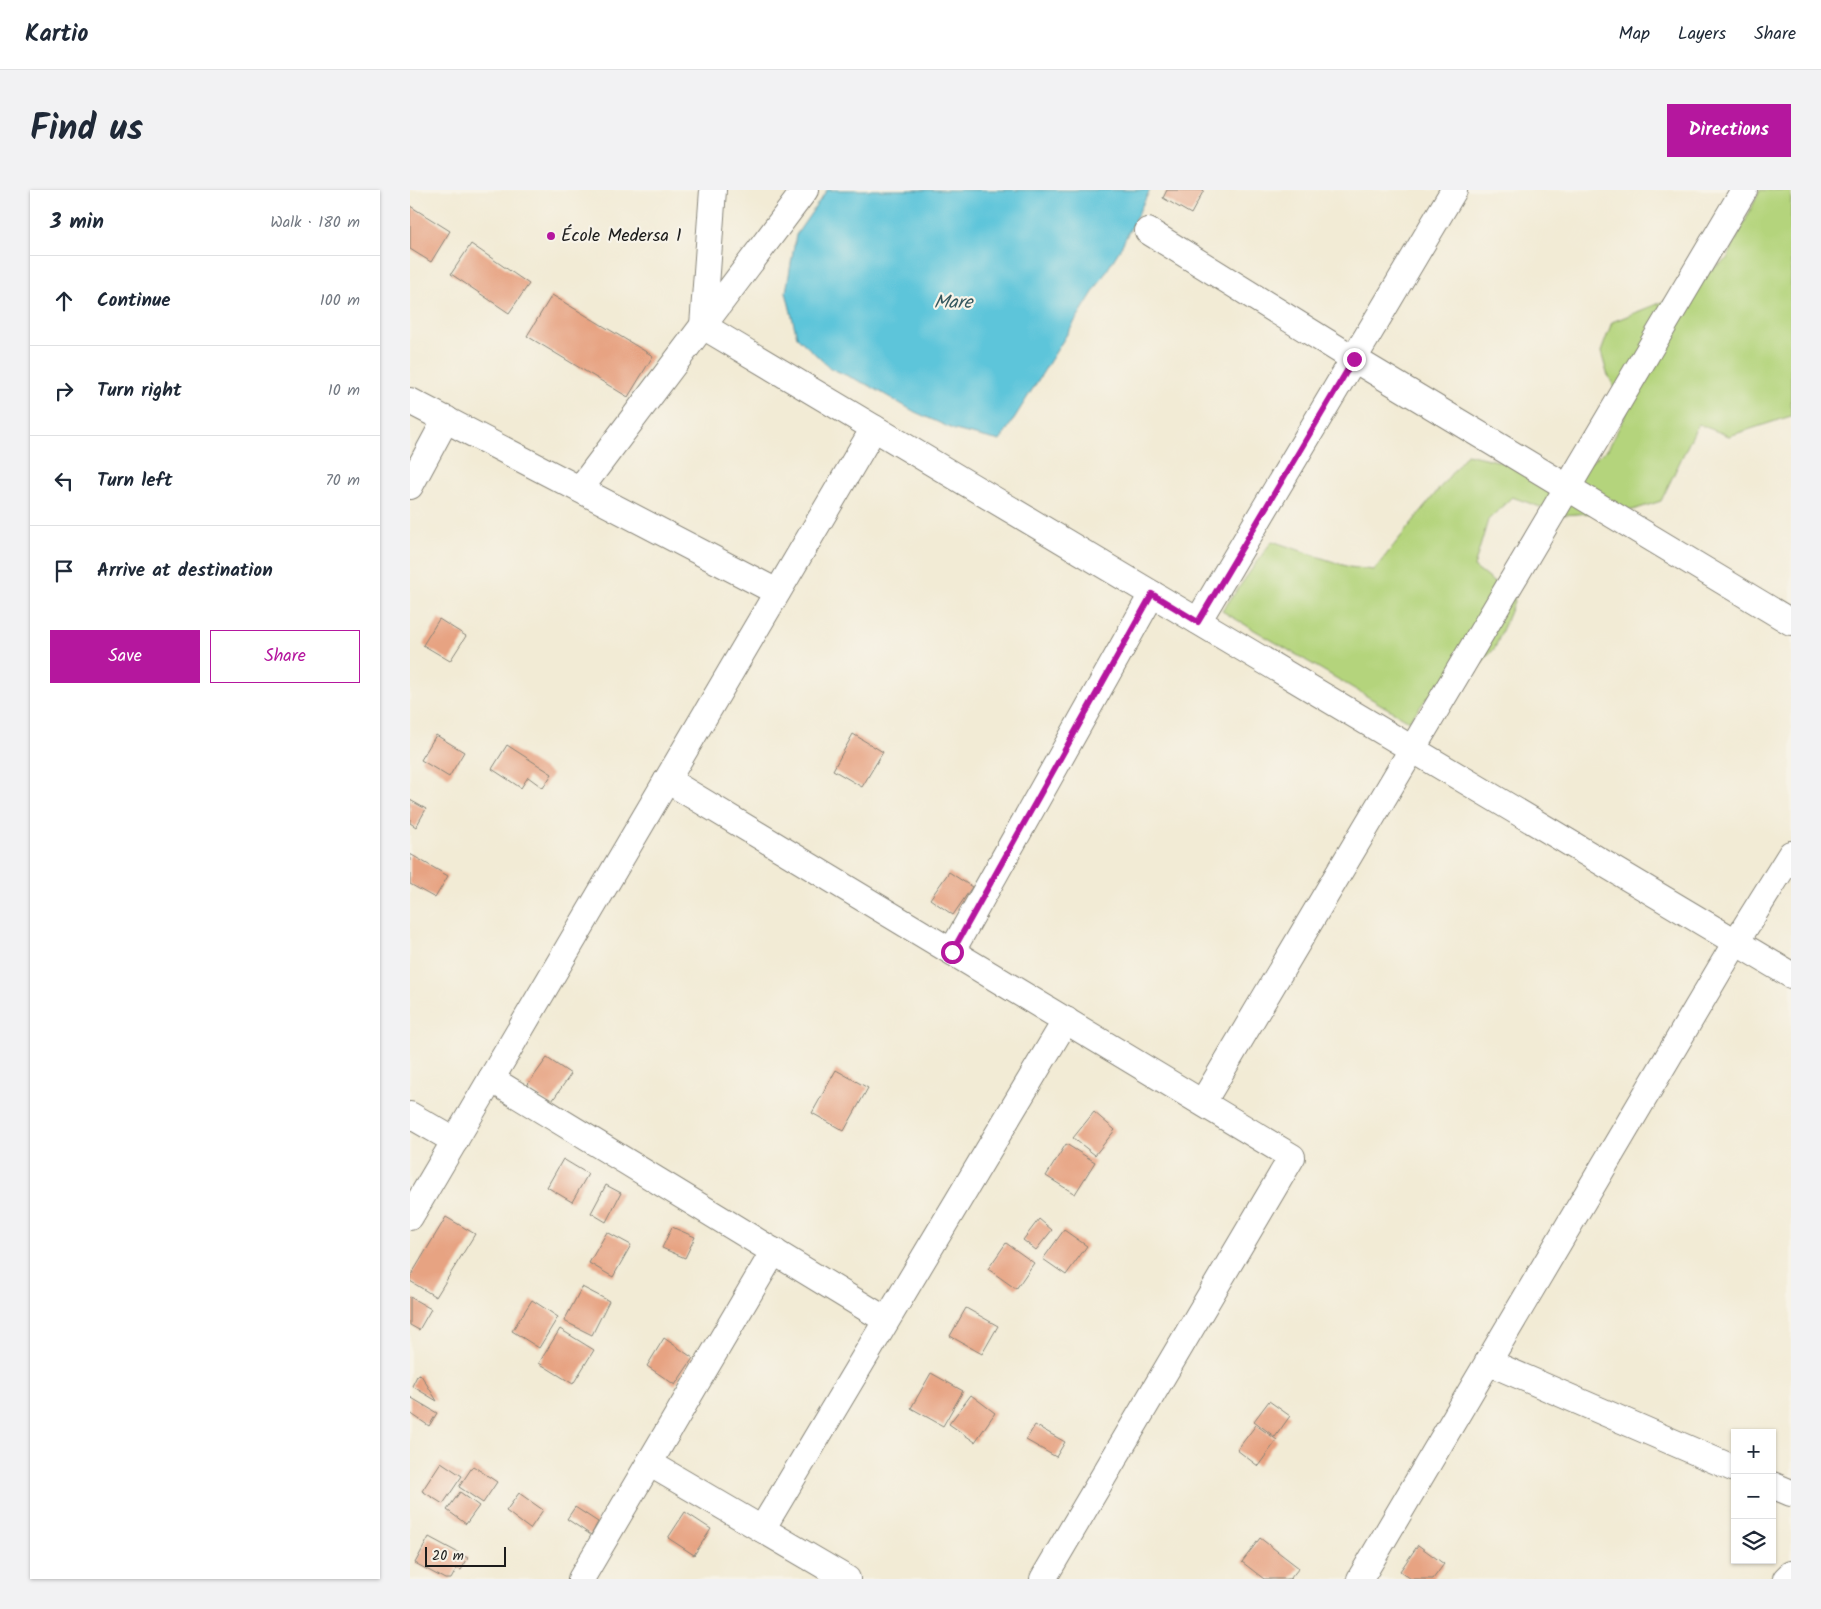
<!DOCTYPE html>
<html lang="en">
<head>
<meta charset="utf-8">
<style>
	body { margin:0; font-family:Kalam,sans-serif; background:#f2f2f3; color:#1f2937 }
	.controls { position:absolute; right:15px; bottom:15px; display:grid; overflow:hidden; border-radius:0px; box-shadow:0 1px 4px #0004 }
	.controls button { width:45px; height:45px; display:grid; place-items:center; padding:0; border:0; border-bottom:1px solid #e0e1e3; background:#fff; color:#1f2937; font:25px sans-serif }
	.scale { position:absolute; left:15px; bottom:12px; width:81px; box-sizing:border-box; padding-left:5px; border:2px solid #1c1c1c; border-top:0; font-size:14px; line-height:18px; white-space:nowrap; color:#1c1c1c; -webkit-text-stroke:4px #f7f3e8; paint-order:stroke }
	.stop { position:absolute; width:15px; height:15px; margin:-11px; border:4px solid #b5179e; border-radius:50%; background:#fff }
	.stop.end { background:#b5179e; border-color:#fff; box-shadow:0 1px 5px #0008 }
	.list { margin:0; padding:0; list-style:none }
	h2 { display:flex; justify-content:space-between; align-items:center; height:65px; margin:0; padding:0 20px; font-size:21px }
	h2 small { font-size:16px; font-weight:400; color:#747a83 }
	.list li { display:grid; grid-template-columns:32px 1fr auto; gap:15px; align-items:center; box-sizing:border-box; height:90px; padding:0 20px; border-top:1px solid #e0e1e3 }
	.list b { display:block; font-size:19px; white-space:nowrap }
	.list em { font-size:16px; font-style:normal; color:#747a83 }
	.actions { display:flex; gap:10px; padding:15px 20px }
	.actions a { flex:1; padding:11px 0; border:1px solid #b5179e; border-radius:0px; text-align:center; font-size:18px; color:#b5179e }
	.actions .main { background:#b5179e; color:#fff }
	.icon { flex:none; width:28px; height:28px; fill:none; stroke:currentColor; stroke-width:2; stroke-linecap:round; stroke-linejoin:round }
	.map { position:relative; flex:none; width:1381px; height:1389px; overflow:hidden; border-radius:0px }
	header { display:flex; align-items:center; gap:30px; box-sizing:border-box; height:70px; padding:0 25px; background:#fff; border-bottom:1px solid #e0e1e3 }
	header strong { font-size:24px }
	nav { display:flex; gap:28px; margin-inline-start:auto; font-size:18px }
	.intro { display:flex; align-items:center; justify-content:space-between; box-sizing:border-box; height:120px; padding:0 30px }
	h1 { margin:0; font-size:35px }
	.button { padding:12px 22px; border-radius:0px; background:#b5179e; color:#fff; font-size:18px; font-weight:700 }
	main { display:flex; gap:30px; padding:0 30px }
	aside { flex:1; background:#fff; border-radius:0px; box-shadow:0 1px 4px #0004 }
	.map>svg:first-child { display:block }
	.green { fill:#b4d47c; stroke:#68784c }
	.water { fill:#5dc5da; stroke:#3c707b }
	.building { fill:#e7a382 }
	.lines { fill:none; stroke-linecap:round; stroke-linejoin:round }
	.street-casing { stroke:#878478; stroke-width:28 }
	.street { stroke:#fff; stroke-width:26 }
	.route { stroke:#b5179e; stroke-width:6 }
	.poi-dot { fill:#b5179e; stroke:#f7f3e8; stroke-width:2 }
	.labels { text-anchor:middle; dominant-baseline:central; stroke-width:4.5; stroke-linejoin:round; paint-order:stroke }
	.poi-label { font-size:18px; fill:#1c1c1c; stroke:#f7f3e8; text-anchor:start }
	.water-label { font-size:19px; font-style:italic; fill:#33575e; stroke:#f7f3e8 }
</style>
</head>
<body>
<header>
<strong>Kartio</strong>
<nav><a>Map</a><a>Layers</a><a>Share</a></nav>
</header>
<div class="intro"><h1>Find us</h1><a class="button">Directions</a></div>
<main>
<aside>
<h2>3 min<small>Walk · 180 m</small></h2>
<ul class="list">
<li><svg class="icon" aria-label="ahead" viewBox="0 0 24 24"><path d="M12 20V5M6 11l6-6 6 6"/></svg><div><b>Continue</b></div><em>100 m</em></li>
<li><svg class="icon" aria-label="right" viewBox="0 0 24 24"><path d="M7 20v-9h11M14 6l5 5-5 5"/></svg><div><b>Turn right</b></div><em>10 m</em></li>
<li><svg class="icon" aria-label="left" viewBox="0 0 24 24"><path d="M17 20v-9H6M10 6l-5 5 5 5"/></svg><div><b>Turn left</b></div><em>70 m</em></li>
<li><svg class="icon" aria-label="arrive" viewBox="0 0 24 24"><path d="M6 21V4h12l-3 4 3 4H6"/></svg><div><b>Arrive at destination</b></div></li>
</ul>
<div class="actions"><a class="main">Save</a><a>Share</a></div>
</aside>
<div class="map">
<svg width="1381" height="1389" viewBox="0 0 1381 1389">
	<rect width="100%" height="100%" fill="#f7f3e8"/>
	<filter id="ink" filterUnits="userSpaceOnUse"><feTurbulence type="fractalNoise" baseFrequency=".02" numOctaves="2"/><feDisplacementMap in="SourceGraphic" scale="10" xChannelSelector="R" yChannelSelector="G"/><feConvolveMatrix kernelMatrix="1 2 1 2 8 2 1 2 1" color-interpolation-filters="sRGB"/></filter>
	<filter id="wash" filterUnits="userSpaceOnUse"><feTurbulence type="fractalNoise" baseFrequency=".0096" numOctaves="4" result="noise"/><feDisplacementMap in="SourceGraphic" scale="20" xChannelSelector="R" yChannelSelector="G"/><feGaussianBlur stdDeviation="1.12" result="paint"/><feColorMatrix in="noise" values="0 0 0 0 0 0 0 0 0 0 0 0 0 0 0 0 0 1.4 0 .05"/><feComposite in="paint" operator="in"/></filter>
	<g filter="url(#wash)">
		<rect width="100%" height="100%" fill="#f2ebd5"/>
		<polygon class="green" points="1350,0 1381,0 1381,226 1319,246 1288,234 1251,311 1223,320 1153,325 1102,307 1078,330 1064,377 1105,409 1085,458 1061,484 1018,507 999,531 812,421 862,351 939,377 964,380 1057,264 1131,281 1170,280 1198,259 1217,222 1197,183 1191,162 1202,132 1257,110 1317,69"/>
		<polygon class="water" points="417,0 740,0 709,61 590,251 545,240 505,222 460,196 420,178 387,147 376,102 386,45"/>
		<g id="blocks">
			<g class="building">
				<polygon points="757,0 794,0 781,24 753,8"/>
				<polygon points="0,16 40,41 21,72 0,59"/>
				<polygon points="61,54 119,94 99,123 41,84"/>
				<polygon points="142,105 243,166 218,207 117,146"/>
				<polygon points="29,429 56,446 40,471 13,455"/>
				<polygon points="443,544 473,562 452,597 423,580"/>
				<polygon points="26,545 54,562 39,587 11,570"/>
				<polygon points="97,555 142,584 133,598 118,587 111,598 82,579"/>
				<polygon points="0,610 16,619 6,637 0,633"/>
				<polygon points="0,664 38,686 25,708 0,694"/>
				<polygon points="539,682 562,697 543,725 520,709"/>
				<polygon points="137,868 161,884 140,914 116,897"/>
				<polygon points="426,880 458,898 434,941 402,923"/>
				<polygon points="684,922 705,940 685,965 663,948"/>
				<polygon points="656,954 685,972 665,1004 636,986"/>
				<polygon points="153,969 178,984 162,1012 137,997"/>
				<polygon points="196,995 211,1003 196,1032 181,1023"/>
				<polygon points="36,1027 65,1044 26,1107 0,1091 0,1087"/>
				<polygon points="629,1029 642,1040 626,1060 613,1050"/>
				<polygon points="262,1037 285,1047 275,1068 252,1058"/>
				<polygon points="654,1040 677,1056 656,1085 633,1069"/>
				<polygon points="197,1042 221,1055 203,1087 179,1073"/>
				<polygon points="596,1053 624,1073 606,1099 578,1079"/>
				<polygon points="172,1097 199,1111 182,1145 154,1131"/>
				<polygon points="0,1107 21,1119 9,1140 0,1135"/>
				<polygon points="122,1110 148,1127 129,1158 102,1141"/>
				<polygon points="556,1118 588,1136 572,1164 540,1146"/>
				<polygon points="150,1139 184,1160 163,1194 129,1173"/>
				<polygon points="254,1148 283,1168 265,1195 237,1176"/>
				<polygon points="521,1183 553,1201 533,1236 501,1218"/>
				<polygon points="8,1184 11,1185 27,1211 2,1196"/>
				<polygon points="561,1205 585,1223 565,1252 539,1234"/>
				<polygon points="0,1207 27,1223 19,1236 0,1223"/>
				<polygon points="859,1211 880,1226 865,1247 844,1231"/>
				<polygon points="625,1235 655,1252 646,1267 616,1250"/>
				<polygon points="846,1235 867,1250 848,1276 827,1260"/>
				<polygon points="31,1272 52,1286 33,1314 12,1301"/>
				<polygon points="63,1276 87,1292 73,1313 49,1297"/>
				<polygon points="50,1302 69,1316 56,1334 37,1320"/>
				<polygon points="109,1303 133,1320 120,1339 96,1321"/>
				<polygon points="165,1317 188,1332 181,1345 157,1329"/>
				<polygon points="275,1322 301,1339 284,1365 258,1348"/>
				<polygon points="19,1347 58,1368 51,1380 47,1378 41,1389 35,1389 5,1373"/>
				<polygon points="850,1348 889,1378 880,1389 854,1389 832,1372"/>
				<polygon points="1008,1355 1034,1374 1023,1389 1001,1389 990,1381"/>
			</g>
		</g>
	</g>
	<g filter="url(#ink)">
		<use href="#blocks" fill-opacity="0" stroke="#878478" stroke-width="1"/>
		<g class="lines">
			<defs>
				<g id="street">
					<polyline points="303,0 293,136 1381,785"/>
					<polyline points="738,41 944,169 1381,432"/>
					<polyline points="0,211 367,402"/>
					<polyline points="0,296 36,229"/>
					<polyline points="170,299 395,0"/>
					<polyline points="788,431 1044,0"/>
					<polyline points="257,590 882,967 633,1389"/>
					<polyline points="542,761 742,404"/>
					<polyline points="81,889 476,1130"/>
					<polyline points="793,912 1334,0"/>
					<polyline points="0,925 45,951"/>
					<polyline points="0,1027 464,238"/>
					<polyline points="1078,1172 1325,1279"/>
					<polyline points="239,1273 437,1389"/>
					<polyline points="1362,1295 1381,1303"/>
					<polyline points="352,1339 656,830"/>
					<polyline points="171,1389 364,1061"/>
					<polyline points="950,1389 1326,752 1381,664"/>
					<polyline points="1376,1389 1381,1384"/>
				</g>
			</defs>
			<use href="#street" class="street-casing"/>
			<use href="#street" class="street"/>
		</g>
	</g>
	<g class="lines" filter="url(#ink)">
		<polyline class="route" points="542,762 742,404 788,432 944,169"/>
	</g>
	<circle class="poi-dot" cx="141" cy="46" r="5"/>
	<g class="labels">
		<g class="poi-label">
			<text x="151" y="46">École Medersa 1</text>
		</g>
		<g class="water-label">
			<text x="543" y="113">Mare</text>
		</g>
	</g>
</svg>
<div class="controls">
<button>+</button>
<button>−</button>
<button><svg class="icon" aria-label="layers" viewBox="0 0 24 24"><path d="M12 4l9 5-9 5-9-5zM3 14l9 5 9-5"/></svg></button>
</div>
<div class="scale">20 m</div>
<div class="stop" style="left:542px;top:762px"></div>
<div class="stop end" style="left:944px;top:169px"></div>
</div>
</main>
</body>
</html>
